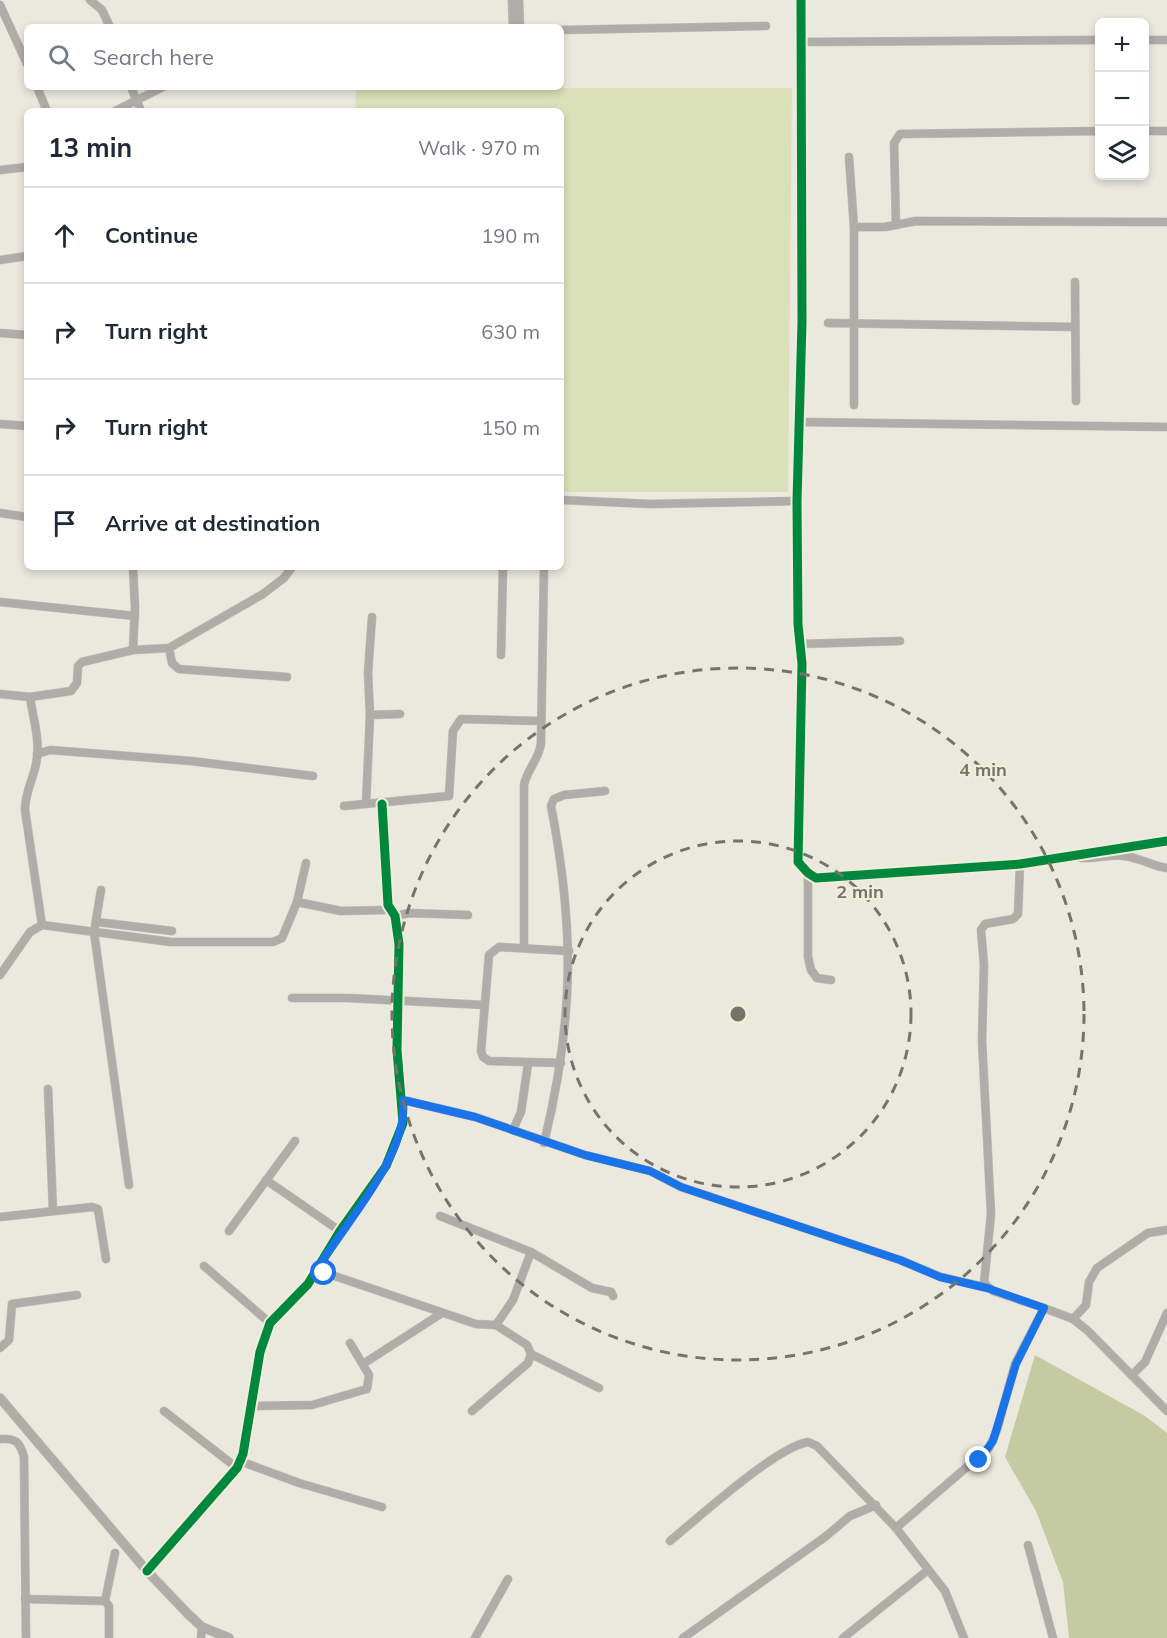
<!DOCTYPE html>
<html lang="en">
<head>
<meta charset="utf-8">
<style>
	body { margin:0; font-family:Mulish,sans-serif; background:#f6f6f7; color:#1f2937 }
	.controls { position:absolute; right:18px; top:18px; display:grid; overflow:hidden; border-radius:9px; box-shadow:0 3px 9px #0003 }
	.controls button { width:54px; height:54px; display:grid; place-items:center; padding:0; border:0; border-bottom:2px solid #e0e1e3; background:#fff; color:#1f2937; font:30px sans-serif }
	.stop { position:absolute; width:18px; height:18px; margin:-14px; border:4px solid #1a73e8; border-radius:50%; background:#fff }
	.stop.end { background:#1a73e8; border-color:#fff; box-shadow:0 2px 6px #0008 }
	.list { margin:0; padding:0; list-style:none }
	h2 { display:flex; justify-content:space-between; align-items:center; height:78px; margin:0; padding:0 24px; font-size:26px }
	h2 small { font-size:20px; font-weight:400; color:#747a83 }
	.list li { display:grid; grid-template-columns:39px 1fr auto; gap:18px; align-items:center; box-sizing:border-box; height:96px; padding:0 24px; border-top:2px solid #e0e1e3 }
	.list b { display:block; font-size:22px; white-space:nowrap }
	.list em { font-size:20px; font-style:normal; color:#747a83 }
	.icon { flex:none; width:33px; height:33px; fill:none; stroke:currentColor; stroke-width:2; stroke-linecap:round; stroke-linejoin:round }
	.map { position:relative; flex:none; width:1167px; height:1638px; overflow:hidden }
	.search { position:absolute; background:#fff; box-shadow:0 3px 9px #0003; left:24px; top:24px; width:540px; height:66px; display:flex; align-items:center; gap:15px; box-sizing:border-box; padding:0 21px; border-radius:9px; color:#747a83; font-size:22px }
	.panel { position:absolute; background:#fff; box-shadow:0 3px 9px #0003; left:24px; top:108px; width:540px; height:462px; border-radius:9px }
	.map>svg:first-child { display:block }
	.green { fill:#dae1b9 }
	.forest { fill:#c4cba2 }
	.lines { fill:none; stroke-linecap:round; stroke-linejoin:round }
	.minor-casing { stroke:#c6c4bb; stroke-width:9 }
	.tertiary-casing { stroke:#c6c4bb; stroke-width:10 }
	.minor { stroke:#b0ada9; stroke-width:8 }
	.tertiary { stroke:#b0ada9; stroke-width:9 }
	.cycleway-casing { stroke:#f0edd9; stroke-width:13 }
	.cycleway { stroke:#00873e; stroke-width:9 }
	.route { stroke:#1a73e8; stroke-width:8 }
	.ring { fill:none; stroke:#75746b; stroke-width:3; stroke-dasharray:10 8 }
	.centre { fill:#75746b; stroke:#f0edd9; stroke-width:3 }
	.ring-label { font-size:18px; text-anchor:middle; font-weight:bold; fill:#75746b; stroke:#f0edd9; stroke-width:4.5; stroke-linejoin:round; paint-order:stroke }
</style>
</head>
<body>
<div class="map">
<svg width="1167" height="1638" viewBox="0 0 1167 1638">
	<rect width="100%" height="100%" fill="#ebe9de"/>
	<polygon class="green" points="355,88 792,88 788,492 561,492 561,111 356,111"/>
	<polygon class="forest" points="1035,1355 1145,1416 1167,1433 1167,1638 1069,1638 1063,1582 1036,1511 1005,1457"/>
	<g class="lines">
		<defs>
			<g id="minor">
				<polyline points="90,0 102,10 110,27"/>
				<polyline points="512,0 513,27"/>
				<polyline points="519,0 520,27"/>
				<polyline points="801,0 802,322 797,501 798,624 802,664 798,862 808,873 816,878 1020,864 1167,841"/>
				<polyline points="0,5 27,64"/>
				<polyline points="561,30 766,26"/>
				<polyline points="1144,40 1167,40"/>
				<polyline points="802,42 1100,40"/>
				<polyline points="37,87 47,111"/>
				<polyline points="131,87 141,111"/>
				<polyline points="115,111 163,87"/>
				<polyline points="1144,131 1167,131"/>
				<polyline points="849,157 854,227 885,227 916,221 1167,222"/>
				<polyline points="0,170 27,167"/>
				<polyline points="896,225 894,143 900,134 1100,131"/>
				<polyline points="854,227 854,405"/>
				<polyline points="0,260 27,256"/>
				<polyline points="1075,282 1076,401"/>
				<polyline points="828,323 1075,327"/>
				<polyline points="0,333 27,335"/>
				<polyline points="799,422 1167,427"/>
				<polyline points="0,424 27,426"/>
				<polyline points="561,500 650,504 797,501"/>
				<polyline points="0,513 27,517"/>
				<polyline points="0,602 135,616"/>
				<polyline points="800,644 900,641"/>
				<polyline points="169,648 172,663 179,669 287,677"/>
				<polyline points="133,650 135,607 133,567"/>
				<polyline points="501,655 503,567"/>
				<polyline points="0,694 30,697 71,691 77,683 78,666 82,662 133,650 169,648 263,594 284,578 292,567"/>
				<path d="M30,697C33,719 41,741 36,764C33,780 25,792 25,810L42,925"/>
				<polyline points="370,715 400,714"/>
				<polyline points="37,754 50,750 191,761 313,776"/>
				<polyline points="366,804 370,715 368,673 372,617"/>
				<polyline points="344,806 449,796 453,731 461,719 540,721"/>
				<path d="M1081,858C1096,859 1111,854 1125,856C1140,858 1152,866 1167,868"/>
				<polyline points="1020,864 1018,914 1013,919 985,924 981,930 984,965 982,1040 991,1214 984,1283 993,1291 1044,1308"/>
				<polyline points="808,873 808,957 811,970 817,978 831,980"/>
				<polyline points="101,890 94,932 129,1185"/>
				<polyline points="297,902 306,863"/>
				<polyline points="395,916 409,913 468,915"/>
				<polyline points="97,922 172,931"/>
				<path d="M524,948V785C527,769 539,760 541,743L544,567"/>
				<polyline points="0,975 30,932 42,925 171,942 273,942 282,938 297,902 341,911 388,910"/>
				<polyline points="292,998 348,998 484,1005"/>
				<polyline points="561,1063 489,1061 483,1057 481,1051 489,955 499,947 569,951"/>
				<polyline points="48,1089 53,1211"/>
				<polyline points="403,1100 475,1117 585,1155 650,1171 681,1187 900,1260 941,1277 988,1288"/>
				<polyline points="513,1130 521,1112 528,1064"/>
				<path d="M544,1143C574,1020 575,929 551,806L554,799L564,795L605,791"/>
				<polyline points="266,1180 340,1231"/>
				<polyline points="440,1216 531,1252 592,1288 611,1292 613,1296"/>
				<polyline points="0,1217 92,1207 98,1209 106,1259"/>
				<polyline points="229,1231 295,1141"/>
				<polyline points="204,1266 270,1323"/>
				<polyline points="317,1270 476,1324 496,1325 527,1345 531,1354 528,1363 472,1411"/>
				<polyline points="1073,1319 1086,1305 1089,1282 1097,1268 1148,1233 1167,1230"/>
				<polyline points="496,1325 513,1300 531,1252"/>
				<polyline points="0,1348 9,1340 12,1304 77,1295"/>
				<polyline points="531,1354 599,1388"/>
				<polyline points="363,1364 442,1313"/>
				<polyline points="1132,1375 1145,1362 1167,1313"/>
				<polyline points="250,1406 312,1405 367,1389 369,1375 350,1343"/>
				<polyline points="164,1411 237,1468"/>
				<path d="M0,1439C16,1438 20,1442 24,1457L26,1638"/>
				<polyline points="240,1461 299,1483 382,1507"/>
				<path d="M670,1541C698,1518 776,1447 808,1442L817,1446L896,1528"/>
				<polyline points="1028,1545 1053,1638"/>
				<polyline points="147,1571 237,1468 243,1454 260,1352 270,1323 308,1284 340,1231 386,1166 403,1123 397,1050 399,944 395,916 388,905 382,804"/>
				<polyline points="25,1599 105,1601 109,1606 109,1638"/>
				<polyline points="105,1601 115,1553"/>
				<polyline points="201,1638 202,1627"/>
				<polyline points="475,1638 508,1579"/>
				<polyline points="683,1638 825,1537 850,1516 876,1505"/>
				<polyline points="843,1638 928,1570"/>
				<polyline points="964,1638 945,1591 896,1528 989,1448 997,1430 1015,1364 1044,1308 1073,1319 1087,1330 1167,1411"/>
			</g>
			<polyline id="tertiary" points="0,1398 147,1571 188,1614 202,1627 229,1638"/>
		</defs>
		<use href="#minor" class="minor-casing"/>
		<use href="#tertiary" class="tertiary-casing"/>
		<use href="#minor" class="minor"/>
		<use href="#tertiary" class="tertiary"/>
		<defs>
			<g id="cycleway">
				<polyline points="801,0 802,322 797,501 798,624 802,664 798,862 808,873 816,878 1020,864 1167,841"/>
				<polyline points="147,1571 237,1468 243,1454 260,1352 270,1323 308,1284 340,1231 386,1166 403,1123 397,1050 399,944 395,916 388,905 382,804"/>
			</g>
		</defs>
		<use href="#cycleway" class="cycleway-casing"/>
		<use href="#cycleway" class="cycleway"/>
	</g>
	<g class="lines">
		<path class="route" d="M324,1273L317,1270C345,1222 409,1156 403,1100L475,1117L585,1155L650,1171L681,1187L900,1260L940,1277L987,1288L1044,1308L1016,1364L993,1441L979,1460"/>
	</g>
	<g class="ring">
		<circle cx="738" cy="1014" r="173"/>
		<circle cx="738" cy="1014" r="346"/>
	</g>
	<circle cx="738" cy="1014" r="9" class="centre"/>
	<g class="ring-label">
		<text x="983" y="776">4 min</text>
		<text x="860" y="898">2 min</text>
	</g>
</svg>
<div class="controls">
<button>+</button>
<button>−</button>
<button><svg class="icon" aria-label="layers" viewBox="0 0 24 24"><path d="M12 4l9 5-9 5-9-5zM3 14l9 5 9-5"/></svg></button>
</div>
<div class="stop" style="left:324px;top:1273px"></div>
<div class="stop end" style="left:979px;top:1460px"></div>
<div class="search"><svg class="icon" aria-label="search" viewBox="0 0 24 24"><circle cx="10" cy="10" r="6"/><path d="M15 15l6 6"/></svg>Search here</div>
<section class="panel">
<h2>13 min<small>Walk · 970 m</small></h2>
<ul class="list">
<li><svg class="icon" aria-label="ahead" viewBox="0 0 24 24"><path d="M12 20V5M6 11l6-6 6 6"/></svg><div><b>Continue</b></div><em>190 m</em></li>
<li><svg class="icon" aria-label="right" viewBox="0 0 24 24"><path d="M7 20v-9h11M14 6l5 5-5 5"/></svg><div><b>Turn right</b></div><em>630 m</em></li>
<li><svg class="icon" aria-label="right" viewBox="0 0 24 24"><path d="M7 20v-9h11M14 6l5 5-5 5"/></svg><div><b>Turn right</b></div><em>150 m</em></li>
<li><svg class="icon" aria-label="arrive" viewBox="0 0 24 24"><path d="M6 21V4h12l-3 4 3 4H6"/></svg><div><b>Arrive at destination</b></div></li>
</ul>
</section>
</div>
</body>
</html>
